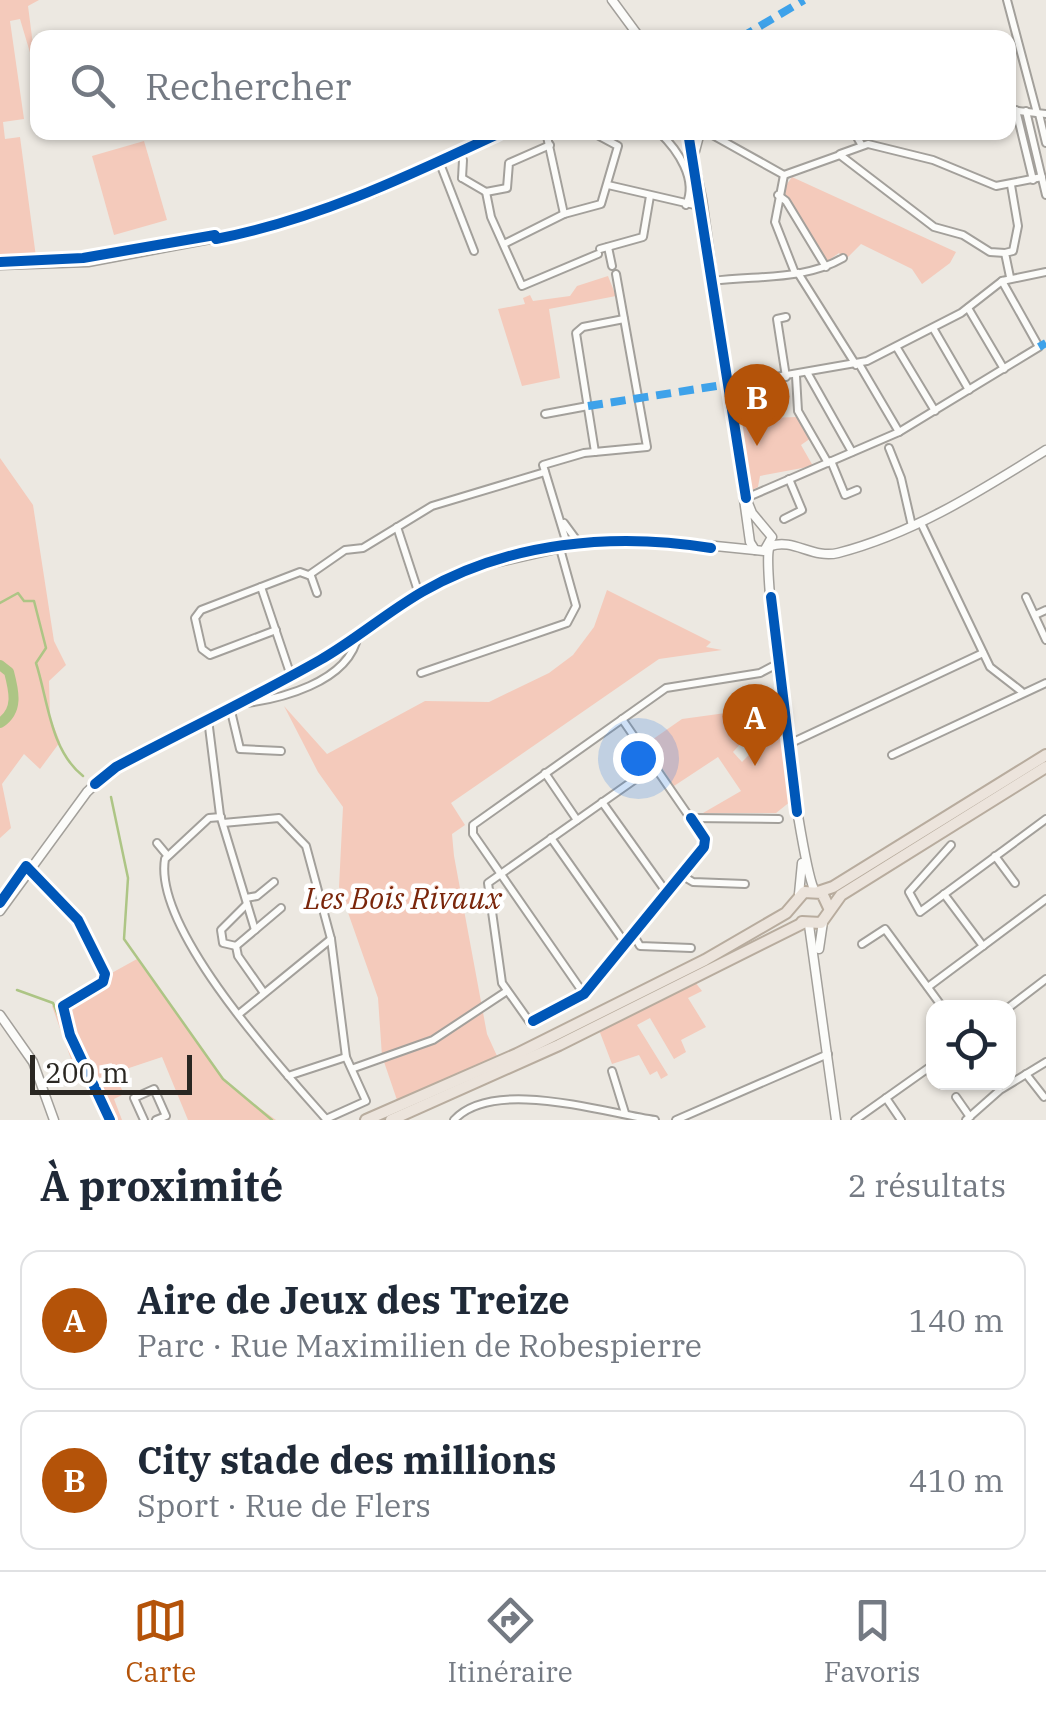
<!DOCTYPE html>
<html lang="fr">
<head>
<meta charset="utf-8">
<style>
	body { margin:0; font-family:"IBM Plex Serif",serif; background:#f6f6f7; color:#1f2937 }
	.controls { position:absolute; right:30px; bottom:30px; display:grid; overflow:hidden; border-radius:20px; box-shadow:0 2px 8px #0004 }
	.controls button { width:90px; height:90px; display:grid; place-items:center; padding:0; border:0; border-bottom:2px solid #e0e1e3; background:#fff; color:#1f2937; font:50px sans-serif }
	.scale { position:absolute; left:30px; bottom:25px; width:162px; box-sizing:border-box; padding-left:10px; border:5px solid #2a2722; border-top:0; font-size:28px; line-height:35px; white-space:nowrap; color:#2a2722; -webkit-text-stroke:8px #fff; paint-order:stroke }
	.you { position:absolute; left:638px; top:758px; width:35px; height:35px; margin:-25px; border:8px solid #fff; border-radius:50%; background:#1a73e8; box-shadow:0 0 0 15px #1a73e833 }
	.badge { display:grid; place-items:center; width:65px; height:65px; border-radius:50%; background:#b45309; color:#fff; font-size:32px; font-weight:700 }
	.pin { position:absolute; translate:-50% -82px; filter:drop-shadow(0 2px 5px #0008) }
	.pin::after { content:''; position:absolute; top:52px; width:35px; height:30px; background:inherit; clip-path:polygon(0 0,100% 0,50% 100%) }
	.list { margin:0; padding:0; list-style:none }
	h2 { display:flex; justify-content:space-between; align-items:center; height:130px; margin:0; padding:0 40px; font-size:42px }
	h2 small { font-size:32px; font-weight:400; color:#747a83 }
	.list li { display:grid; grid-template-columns:65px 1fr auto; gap:30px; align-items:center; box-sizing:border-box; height:140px; margin:0 20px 20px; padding:0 20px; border:2px solid #e0e1e3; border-radius:20px }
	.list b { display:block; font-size:38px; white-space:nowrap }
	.list p { margin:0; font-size:32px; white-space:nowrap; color:#747a83 }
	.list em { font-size:32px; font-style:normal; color:#747a83 }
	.icon { flex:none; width:55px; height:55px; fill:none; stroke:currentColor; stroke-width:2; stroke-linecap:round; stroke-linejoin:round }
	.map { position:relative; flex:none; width:1046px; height:1120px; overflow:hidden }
	.search { position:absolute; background:#fff; box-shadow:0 2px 8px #0004; left:30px; right:30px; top:30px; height:110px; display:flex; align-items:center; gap:25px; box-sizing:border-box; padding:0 35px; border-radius:20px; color:#747a83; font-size:38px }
	.sheet { height:450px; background:#fff }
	nav { display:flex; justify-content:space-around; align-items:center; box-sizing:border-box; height:140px; border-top:2px solid #e0e1e3; background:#fff; font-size:28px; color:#747a83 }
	nav a { display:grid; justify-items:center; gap:5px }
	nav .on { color:#b45309 }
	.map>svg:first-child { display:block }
	.green { fill:#f4cabb }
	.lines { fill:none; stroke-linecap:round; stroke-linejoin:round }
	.stream { stroke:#adc585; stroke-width:2.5 }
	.river { stroke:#adc585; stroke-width:10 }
	.minor-casing { stroke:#a3a09b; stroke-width:10 }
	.tertiary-casing { stroke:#a3a09b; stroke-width:11 }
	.secondary-casing { stroke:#a3a09b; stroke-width:11 }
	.trunk-casing { stroke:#b8ac9e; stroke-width:14 }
	.minor { stroke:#fcfcfa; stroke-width:6 }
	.tertiary { stroke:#fcfcfa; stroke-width:8 }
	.secondary { stroke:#fcfcfa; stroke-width:8 }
	.trunk { stroke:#ece4dc; stroke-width:10 }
	.quiet { stroke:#3ea2ea; stroke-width:8; stroke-dasharray:15 8; stroke-linecap:butt }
	.cycleway-casing { stroke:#fff; stroke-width:16 }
	.cycleway { stroke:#0057b8; stroke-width:10 }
	.labels { text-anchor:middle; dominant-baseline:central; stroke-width:9; stroke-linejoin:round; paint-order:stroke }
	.park-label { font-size:30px; font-style:italic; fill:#7a260b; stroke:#fff }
</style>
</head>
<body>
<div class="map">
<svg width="1046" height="1120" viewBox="0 0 1046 1120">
	<rect width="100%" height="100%" fill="#ece8e1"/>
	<g class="green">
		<polygon points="0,0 39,0 28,6 37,76 20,19 10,21 24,119 3,122 5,139 20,137 36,257 0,259"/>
		<polygon points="144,141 167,220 114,235 92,156"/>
		<polygon points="792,177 956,252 950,263 922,284 912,269 861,244 845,260 839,253 826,262 782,191"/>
		<polygon points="608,276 616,296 549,309 560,378 522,386 498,309 525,304 523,298 530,295 533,301 570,296 577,286"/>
		<polygon points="797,417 811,438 801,445 813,466 760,476 758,487 752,490 741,419"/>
		<polygon points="0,458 33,505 54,641 66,665 49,681 50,717 60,742 40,769 24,754 2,784 11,828 0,838"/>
		<polygon points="607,590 711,642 706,647 722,650 659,659 451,803 465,825 452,834 454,856 487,1034 497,1056 397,1100 382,1056 378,998 339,887 343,807 318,772 284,706 327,754 425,701 489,702 549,673 573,655 594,627"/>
		<polygon points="733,712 744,740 733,752 742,762 781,722 791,801 776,813 703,813 741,791 718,757 674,786 646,744 682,719"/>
		<polygon points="137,959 228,1085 276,1120 188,1120 162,1057 114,1073 124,1094 114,1099 122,1120 112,1120 97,1083 88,1087 71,1059 52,1006"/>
		<polygon points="695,982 702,991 688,998 706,1027 681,1040 686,1052 674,1059 650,1018 637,1025 668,1075 661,1079 657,1071 650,1075 639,1055 612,1064 599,1030"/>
	</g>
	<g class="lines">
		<g class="stream">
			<path d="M0,603L18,593L24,601H34L46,648L36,663C48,700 50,750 83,776"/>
			<polyline points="111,797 128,878 124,939 223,1079 272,1120"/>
			<polyline points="17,990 53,1003 103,1120"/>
		</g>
		<path class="river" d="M0,665L9,672C14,691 19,711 0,723"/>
		<defs>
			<g id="minor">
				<polyline points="1007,0 1037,113"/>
				<polyline points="1008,110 1046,114"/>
				<polyline points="1016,110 1033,180"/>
				<polyline points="1026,111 1046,195"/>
				<polyline points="1039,114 1046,143"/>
				<polyline points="546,132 564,214"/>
				<path d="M659,132C678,150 698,180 686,205"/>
				<polyline points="707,132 784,175"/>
				<polyline points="854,132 861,144"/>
				<polyline points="840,154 868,144 933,160 996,186 1042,177"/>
				<polyline points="439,161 474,251"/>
				<polyline points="784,175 840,155 934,227 963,235 990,252 1005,253"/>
				<polyline points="784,175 775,222 795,273"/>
				<polyline points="462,178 486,192"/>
				<polyline points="462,178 463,160"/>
				<polyline points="608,185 703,207"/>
				<polyline points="486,192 491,217 522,286 598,254"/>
				<polyline points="486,192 507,188 509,163 550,145"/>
				<polyline points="778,195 786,201 826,267"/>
				<polyline points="504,244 564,214 601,204 618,146 592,132"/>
				<polyline points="608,247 612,266"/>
				<polyline points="600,249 643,237 650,196"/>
				<polyline points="798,273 856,365"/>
				<polyline points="1010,277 1005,253 1013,251 1018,226 1011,185"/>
				<path d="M713,281C757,275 803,281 843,258"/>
				<polyline points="968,308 1004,369"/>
				<polyline points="933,328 969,390"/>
				<polyline points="897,348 935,411"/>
				<polyline points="859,364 899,432"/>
				<polyline points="808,374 852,452"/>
				<polyline points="796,376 798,411 828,463"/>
				<polyline points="786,377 777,319 786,317"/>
				<polyline points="729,385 867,361 961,313 1002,281 1046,272"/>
				<polyline points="545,414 588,406"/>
				<polyline points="889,448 901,478 912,526"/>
				<polyline points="595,452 576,333 583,327 624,319"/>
				<polyline points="831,461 845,495 857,490"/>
				<polyline points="746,498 899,432 1039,347 1002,281"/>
				<polyline points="784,519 802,510 789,479"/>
				<polyline points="564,523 578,542"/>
				<polyline points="921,523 990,667 1021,691"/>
				<polyline points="397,527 419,594"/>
				<polyline points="567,544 543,465 584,453 647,447 616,274"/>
				<polyline points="309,575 345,550 363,548 432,506 545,472"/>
				<polyline points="261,587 291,676"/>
				<polyline points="1026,597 1046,640"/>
				<polyline points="1035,615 1046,610"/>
				<polyline points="276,630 210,655 202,649 195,618 201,610 300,572 311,576 317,593"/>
				<polyline points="421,673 567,623 576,606 559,545"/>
				<path d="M238,704C278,700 349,683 358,635"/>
				<polyline points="230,707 240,749 281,751"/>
				<polyline points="208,719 220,815 255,930"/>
				<polyline points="622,719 704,838 706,844 584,994 529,1021 502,983 488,883 654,766"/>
				<polyline points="789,744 983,653"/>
				<polyline points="892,755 1046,683"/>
				<polyline points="545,773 577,820"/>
				<polyline points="602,802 667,893"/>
				<path d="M221,817L209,818L165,859C153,929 280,1067 326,1119L366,1101L346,1057L331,939L306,846L279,818L223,823"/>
				<polyline points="691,818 779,819"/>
				<polyline points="551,838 625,943"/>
				<polyline points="157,843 167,855"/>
				<polyline points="951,845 909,892 920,912 1046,819"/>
				<polyline points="995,856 1015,883"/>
				<polyline points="681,875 693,882 745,884"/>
				<polyline points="944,894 983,946"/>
				<polyline points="246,898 257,896 274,882"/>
				<polyline points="633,934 640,946 691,948"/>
				<polyline points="862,944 885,929 943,1008"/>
				<polyline points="236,946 223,943 221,930 247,904"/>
				<polyline points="236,946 281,908"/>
				<polyline points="236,946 238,956 264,993"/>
				<polyline points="928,987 1046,899"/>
				<polyline points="584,994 473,834 473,825 666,688 760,673 779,663"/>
				<polyline points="1008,1008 1046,979"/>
				<polyline points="239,1014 331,939"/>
				<polyline points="354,1068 433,1040 507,991"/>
				<polyline points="612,1071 625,1113"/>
				<polyline points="1026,1074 1044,1097"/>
				<polyline points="288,1076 346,1057"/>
				<polyline points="956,1097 970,1117"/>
				<polyline points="886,1098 901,1120"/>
				<polyline points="144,1120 134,1098 154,1089 166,1116 156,1120"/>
				<path d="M454,1120C493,1077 604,1113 655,1120"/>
				<polyline points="676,1120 828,1054"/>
				<polyline points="855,1120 934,1064"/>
				<polyline points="966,1120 1000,1090 1046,1062"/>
			</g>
			<g id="tertiary">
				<polyline points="0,265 88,262 269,228 375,192 502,132"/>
				<path d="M771,546C793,538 813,559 838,553C915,533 980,491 1046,450"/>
				<polyline points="0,911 87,792 108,772 317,661 419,594 476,567 591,541 666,541 755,550"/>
				<polyline points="809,925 836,1120"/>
				<polyline points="819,949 823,922"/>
				<polyline points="0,1015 33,1062 54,1120"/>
			</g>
			<g id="secondary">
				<polyline points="612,0 640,38"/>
				<polyline points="688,132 702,199 750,542 755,550 764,551 772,537 752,513 746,498"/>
				<polyline points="695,151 700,132"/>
				<path d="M769,549C762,574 801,871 815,891"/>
				<polyline points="799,894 802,863"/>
			</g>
			<g id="trunk">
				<polyline points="818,892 833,887 1046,755"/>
				<polyline points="802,922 821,923 841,895 1046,767"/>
				<polyline points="366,1120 517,1054 705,960 786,913 804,892 822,893 829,908"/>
				<polyline points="391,1120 559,1045 803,923"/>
			</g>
		</defs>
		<use href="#minor" class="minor-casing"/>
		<use href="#tertiary" class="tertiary-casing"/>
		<use href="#secondary" class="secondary-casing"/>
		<use href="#trunk" class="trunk-casing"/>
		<use href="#minor" class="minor"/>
		<use href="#tertiary" class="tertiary"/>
		<use href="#secondary" class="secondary"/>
		<use href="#trunk" class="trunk"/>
		<g class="quiet">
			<polyline points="740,38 804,0"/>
			<polyline points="1039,347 1046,343"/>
			<polyline points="588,406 723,385 729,389"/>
		</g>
		<defs>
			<g id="cycleway">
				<polyline points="688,132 746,498"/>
				<path d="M216,239C319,219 408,176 502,132"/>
				<polyline points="0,262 83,258 215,235"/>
				<polyline points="771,597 797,812"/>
				<path d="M95,784L116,767C184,731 253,698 320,660C355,640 386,613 422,592C509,542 613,532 711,548"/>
				<polyline points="0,903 26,866 78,920 105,974 103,982 63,1006 70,1035 110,1120"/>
				<polyline points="533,1021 584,994 704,847 705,839 691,818"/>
			</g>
		</defs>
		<use href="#cycleway" class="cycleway-casing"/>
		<use href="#cycleway" class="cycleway"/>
	</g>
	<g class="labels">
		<g class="park-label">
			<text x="403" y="897">Les Bois Rivaux</text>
		</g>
	</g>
</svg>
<div class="controls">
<button><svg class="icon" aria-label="locate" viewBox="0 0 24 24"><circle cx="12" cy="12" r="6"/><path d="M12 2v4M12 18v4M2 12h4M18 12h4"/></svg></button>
</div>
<div class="scale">200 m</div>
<div class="you"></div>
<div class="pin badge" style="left:755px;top:766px">A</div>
<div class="pin badge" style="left:757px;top:446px">B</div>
<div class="search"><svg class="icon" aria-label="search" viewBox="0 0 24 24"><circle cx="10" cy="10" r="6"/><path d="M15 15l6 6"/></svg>Rechercher</div>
</div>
<section class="sheet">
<h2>À proximité<small>2 résultats</small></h2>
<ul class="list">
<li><span class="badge">A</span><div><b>Aire de Jeux des Treize</b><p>Parc · Rue Maximilien de Robespierre</p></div><em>140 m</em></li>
<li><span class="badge">B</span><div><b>City stade des millions</b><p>Sport · Rue de Flers</p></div><em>410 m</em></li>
</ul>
</section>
<nav>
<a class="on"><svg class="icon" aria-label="map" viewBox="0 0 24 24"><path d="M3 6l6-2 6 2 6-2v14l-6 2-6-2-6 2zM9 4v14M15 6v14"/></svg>Carte</a>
<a><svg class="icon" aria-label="directions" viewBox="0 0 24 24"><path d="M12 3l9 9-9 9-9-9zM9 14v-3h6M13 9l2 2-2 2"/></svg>Itinéraire</a>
<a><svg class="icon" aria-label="saved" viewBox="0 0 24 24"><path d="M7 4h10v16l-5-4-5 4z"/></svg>Favoris</a>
</nav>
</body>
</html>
